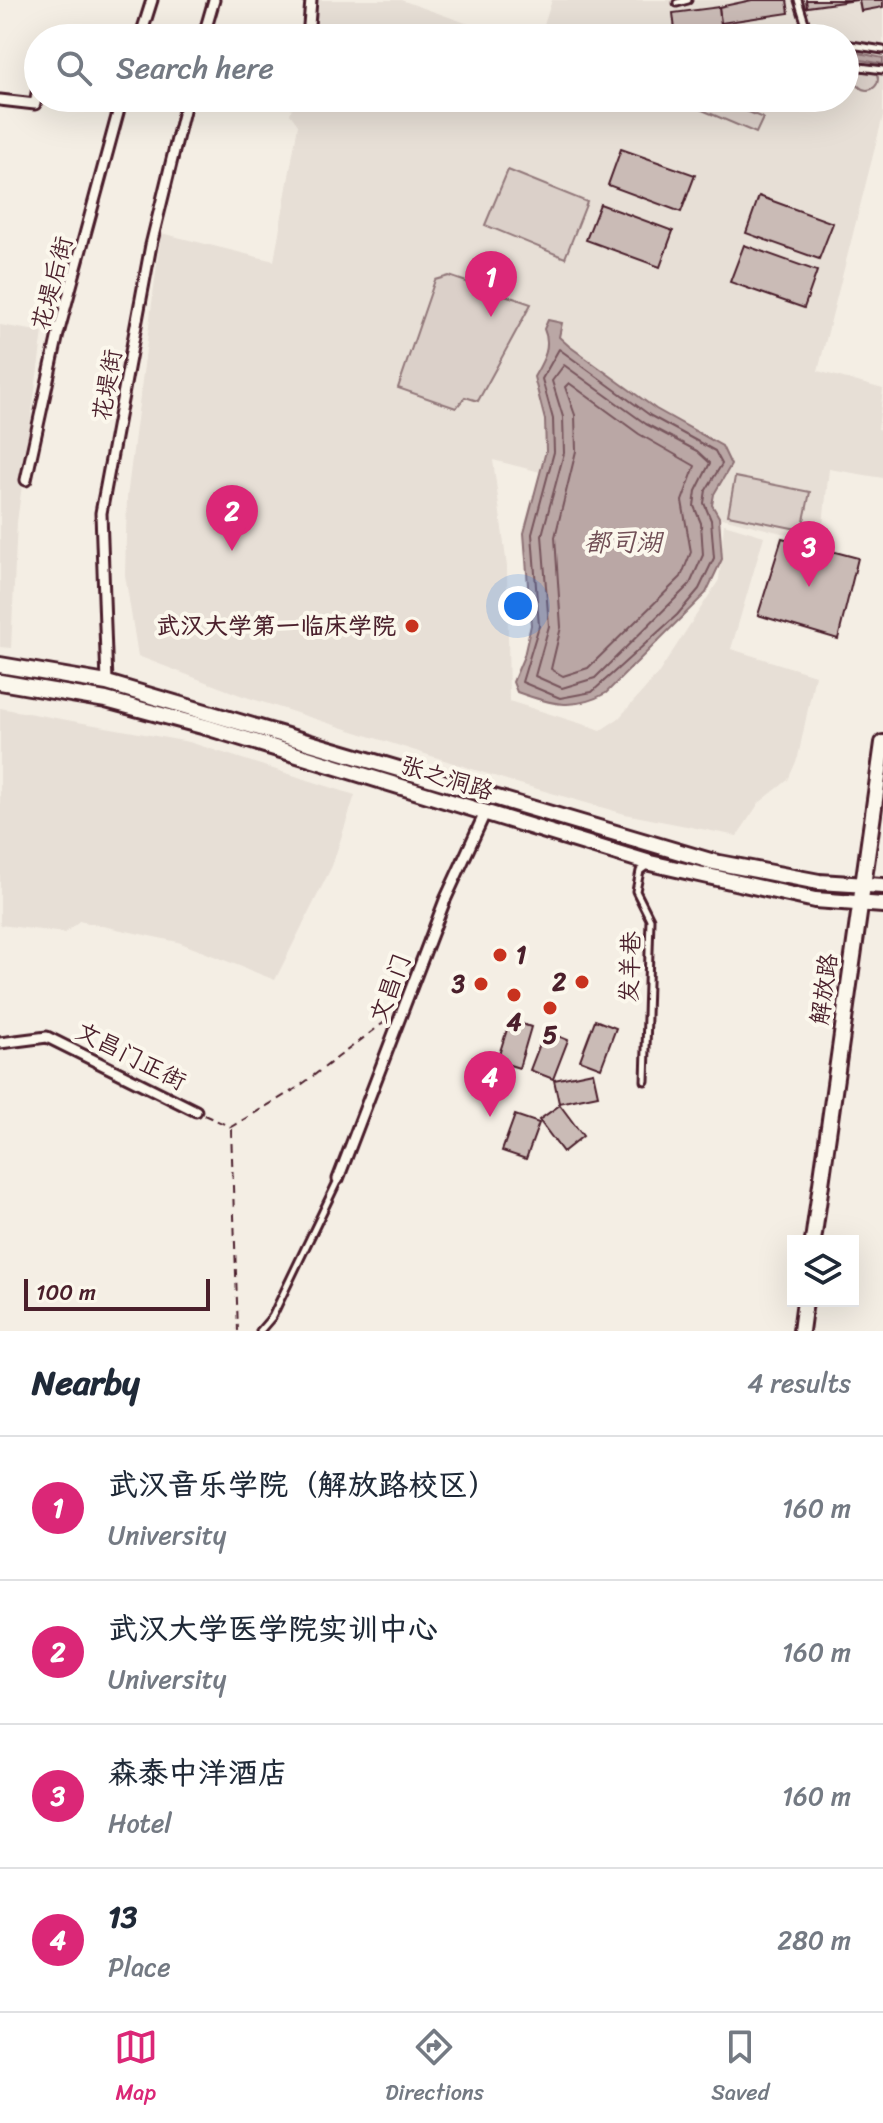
<!DOCTYPE html>
<html lang="en">
<head>
<meta charset="utf-8">
<style>
	body { margin:0; font-family:Sriracha,"LXGW WenKai TC",sans-serif; background:#f2f2f3; color:#1f2937 }
	.controls { position:absolute; right:24px; bottom:24px; display:grid; overflow:hidden; border-radius:0px; box-shadow:0 8px 32px #0002 }
	.controls button { width:72px; height:72px; display:grid; place-items:center; padding:0; border:0; border-bottom:2px solid #e0e1e3; background:#fff; color:#1f2937; font:40px sans-serif }
	.scale { position:absolute; left:24px; bottom:20px; width:186px; box-sizing:border-box; padding-left:8px; border:4px solid #4a1f2b; border-top:0; font-size:22px; line-height:28px; white-space:nowrap; color:#4a1f2b; -webkit-text-stroke:6px #fbf7ec; paint-order:stroke }
	.you { position:absolute; left:518px; top:606px; width:28px; height:28px; margin:-20px; border:6px solid #fff; border-radius:50%; background:#1a73e8; box-shadow:0 0 0 12px #1a73e833 }
	.badge { display:grid; place-items:center; width:52px; height:52px; border-radius:50%; background:#db2777; color:#fff; font-size:26px; font-weight:700 }
	.pin { position:absolute; translate:-50% -66px; filter:drop-shadow(0 2px 4px #0008) }
	.pin::after { content:''; position:absolute; top:42px; width:28px; height:24px; background:inherit; clip-path:polygon(0 0,100% 0,50% 100%) }
	.list { margin:0; padding:0; list-style:none }
	h2 { display:flex; justify-content:space-between; align-items:center; height:104px; margin:0; padding:0 32px; font-size:34px }
	h2 small { font-size:26px; font-weight:400; color:#747a83 }
	.list li { display:grid; grid-template-columns:52px 1fr auto; gap:24px; align-items:center; box-sizing:border-box; height:144px; padding:0 32px; border-top:2px solid #e0e1e3 }
	.list b { display:block; font-size:30px; white-space:nowrap }
	.list p { margin:0; font-size:26px; white-space:nowrap; color:#747a83 }
	.list em { font-size:26px; font-style:normal; color:#747a83 }
	.icon { flex:none; width:44px; height:44px; fill:none; stroke:currentColor; stroke-width:2; stroke-linecap:round; stroke-linejoin:round }
	.map { position:relative; flex:none; width:883px; height:1331px; overflow:hidden }
	.search { position:absolute; background:#fff; box-shadow:0 8px 32px #0002; left:24px; right:24px; top:24px; height:88px; display:flex; align-items:center; gap:20px; box-sizing:border-box; padding:0 28px; border-radius:44px; color:#747a83; font-size:30px }
	.sheet { height:680px; background:#fff }
	nav { display:flex; justify-content:space-around; align-items:center; box-sizing:border-box; height:112px; border-top:2px solid #e0e1e3; background:#fff; font-size:22px; color:#747a83 }
	nav a { display:grid; justify-items:center; gap:4px }
	nav .on { color:#db2777 }
	.map>svg:first-child { display:block }
	.built { fill:#e7dfd6 }
	.green { fill:#dbd0c9; stroke:#92787a; stroke-width:2 }
	.water { fill:#baa7a5; stroke:#8d7174; stroke-width:2 }
	.lines { fill:none; stroke-linecap:round; stroke-linejoin:round }
	.shore { stroke:#77555c; stroke-width:2 }
	.building { fill:#cabbb6; stroke:#4a1f2b; stroke-width:2 }
	.lane-casing { stroke:#4a1f2b; stroke-width:11 }
	.street-casing { stroke:#4a1f2b; stroke-width:15 }
	.secondary-casing { stroke:#4a1f2b; stroke-width:20 }
	.path { stroke:#4a1f2b; stroke-width:2; stroke-dasharray:8 6; stroke-linecap:butt }
	.lane { stroke:#fbf7ec; stroke-width:5 }
	.street { stroke:#fbf7ec; stroke-width:9 }
	.secondary { stroke:#fbf7ec; stroke-width:14 }
	.poi-dot { fill:#c8321e; stroke:#fbf7ec; stroke-width:3 }
	.labels { text-anchor:middle; dominant-baseline:central; stroke-width:8; stroke-linejoin:round; paint-order:stroke }
	.street-label { font-size:24px; fill:#4a1f2b; stroke:#fbf7ec }
	.poi-label { font-size:24px; font-weight:bold; fill:#4a1f2b; stroke:#fbf7ec; text-anchor:end }
	.water-label { font-size:26px; font-style:italic; fill:#714f56; stroke:#fbf7ec }
</style>
</head>
<body>
<div class="map">
<svg width="883" height="1331" viewBox="0 0 883 1331">
	<rect width="100%" height="100%" fill="#f4eee4"/>
	<filter id="ink" filterUnits="userSpaceOnUse"><feTurbulence type="fractalNoise" baseFrequency=".0125" numOctaves="2"/><feDisplacementMap in="SourceGraphic" scale="16" xChannelSelector="R" yChannelSelector="G"/><feConvolveMatrix kernelMatrix="1 2 1 2 8 2 1 2 1" color-interpolation-filters="sRGB"/></filter>
	<g filter="url(#ink)">
		<g class="built">
			<polygon points="311,0 401,0 508,38 308,38"/>
			<polygon points="552,0 883,0 883,116 818,371 883,389 878,429 883,430 883,478 829,469 821,543 493,460 507,567 509,701 601,730 619,718 658,674 719,580 724,524 764,536 731,649 815,675 798,757 788,780 759,803 737,836 625,814 513,782 240,695 138,656 125,575 127,497 161,233 274,261 298,125 290,114 295,98 845,98 845,38 540,38"/>
			<polygon points="0,325 43,332 17,522 11,648 0,647"/>
			<polygon points="0,708 189,742 355,795 332,866 275,980 178,942 79,921 65,933 0,925"/>
		</g>
		<g class="green">
			<circle cx="867" cy="79" r="11"/>
			<polygon points="674,98 715,98 763,118 756,133"/>
			<polygon points="508,170 587,202 565,258 485,225"/>
			<polygon points="449,276 531,304 478,401 465,397 456,408 398,388 435,280"/>
			<polygon points="735,477 810,492 802,530 728,515"/>
		</g>
		<g class="water">
			<polygon points="845,50 883,58 883,64 845,57"/>
			<path d="M548,320L562,323L559,337L569,346L656,409L722,446L731,465L714,494L712,505L719,517L722,559L706,593L606,693C574,711 550,704 517,692L513,682L524,656L531,625L524,533L546,451L545,420L534,377C543,361 552,347 544,329Z"/>
		</g>
		<g class="lines">
			<g class="shore">
				<polygon points="559,349 651,416 715,451 722,464 706,490 704,503 711,520 714,558 699,589 677,615 592,692 560,698 522,682 539,626 532,534 554,452 553,419 542,379"/>
				<polygon points="564,365 646,424 697,451 710,463 696,491 694,506 701,523 703,555 690,584 595,678 562,688 535,676 549,626 542,535 564,453 563,417 552,381"/>
				<polygon points="569,383 639,434 695,466 682,501 691,552 681,577 588,668 563,676 551,669 561,627 555,537 576,451 575,415 565,387"/>
			</g>
		</g>
		<g class="building">
			<polygon points="752,0 787,0 789,13 721,23 719,7"/>
			<polygon points="806,0 857,0 807,7"/>
			<polygon points="859,0 883,0 883,7 861,11"/>
			<polygon points="719,7 722,35 718,38 676,38 673,13"/>
			<polygon points="731,98 767,98 763,110"/>
			<polygon points="621,149 695,175 681,212 608,185"/>
			<polygon points="759,196 833,223 819,259 746,233"/>
			<polygon points="600,204 673,231 660,267 586,240"/>
			<polygon points="744,245 817,271 804,308 730,282"/>
			<polygon points="782,538 858,558 838,639 758,615"/>
			<polygon points="510,1020 531,1027 519,1068 497,1061"/>
			<polygon points="595,1020 616,1028 601,1068 580,1060"/>
			<polygon points="545,1031 568,1040 553,1079 530,1070"/>
			<polygon points="593,1072 598,1095 559,1103 554,1080"/>
			<polygon points="560,1105 583,1136 563,1152 539,1120"/>
			<polygon points="515,1115 539,1123 526,1159 502,1151"/>
		</g>
		<g class="lines">
			<defs>
				<g id="lane">
					<polyline points="798,0 808,32 832,38"/>
					<polyline points="677,3 688,0"/>
					<polyline points="796,38 808,32"/>
					<polyline points="845,44 883,50"/>
					<polyline points="845,65 883,70"/>
					<polyline points="772,104 774,98"/>
					<polyline points="645,1081 650,919 636,891 640,871 648,865"/>
					<polyline points="260,1331 272,1317 338,1180"/>
				</g>
				<g id="street">
					<polyline points="140,38 152,0"/>
					<polyline points="203,38 214,0"/>
					<polyline points="308,38 311,0"/>
					<polyline points="171,98 186,102"/>
					<polyline points="0,100 35,104 38,88"/>
					<polyline points="26,480 58,334 122,98"/>
					<polyline points="107,683 101,513 151,245 187,98"/>
					<polyline points="0,1043 47,1037 196,1111"/>
					<polyline points="338,1179 445,900 485,813"/>
				</g>
				<g id="secondary">
					<polyline points="0,665 107,683 714,862 819,882 883,886"/>
					<polyline points="0,682 106,700 206,727 650,863 815,900 883,905"/>
					<polyline points="813,1241 883,743"/>
					<polyline points="801,1331 805,1301"/>
				</g>
			</defs>
			<use href="#lane" class="lane-casing"/>
			<use href="#street" class="street-casing"/>
			<use href="#secondary" class="secondary-casing"/>
			<g class="path">
				<polyline points="204,1115 231,1127 297,1088 386,1021"/>
				<polyline points="231,1129 238,1331"/>
			</g>
			<use href="#lane" class="lane"/>
			<use href="#street" class="street"/>
			<use href="#secondary" class="secondary"/>
		</g>
	</g>
	<g class="poi-dot">
		<circle cx="412" cy="626" r="8"/>
		<circle cx="500" cy="955" r="8"/>
		<circle cx="582" cy="982" r="8"/>
		<circle cx="481" cy="984" r="8"/>
		<circle cx="514" cy="995" r="8"/>
		<circle cx="550" cy="1008" r="8"/>
	</g>
	<g class="labels">
		<g class="street-label">
			<text transform="translate(52 283) rotate(-75)">花堤后街</text>
			<text transform="translate(107 385) rotate(-80)">花堤街</text>
			<text transform="translate(447 778) rotate(17)">张之洞路</text>
			<text transform="translate(630 967) rotate(-88)">发羊巷</text>
			<text transform="translate(390 988) rotate(-69)">文昌门</text>
			<text transform="translate(824 989) rotate(-82)">解放路</text>
			<text transform="translate(131 1056) rotate(27)">文昌门正街</text>
		</g>
		<g class="poi-label">
			<text x="396" y="626">武汉大学第一临床学院</text>
			<text x="516" y="955" text-anchor="start">1</text>
			<text x="566" y="982">2</text>
			<text x="465" y="984">3</text>
			<text x="514" y="1022" text-anchor="middle">4</text>
			<text x="550" y="1035" text-anchor="middle">5</text>
		</g>
		<g class="water-label">
			<text x="623" y="542">都司湖</text>
		</g>
	</g>
</svg>
<div class="controls">
<button><svg class="icon" aria-label="layers" viewBox="0 0 24 24"><path d="M12 4l9 5-9 5-9-5zM3 14l9 5 9-5"/></svg></button>
</div>
<div class="scale">100 m</div>
<div class="you"></div>
<div class="pin badge" style="left:491px;top:317px">1</div>
<div class="pin badge" style="left:232px;top:551px">2</div>
<div class="pin badge" style="left:809px;top:587px">3</div>
<div class="pin badge" style="left:490px;top:1117px">4</div>
<div class="search"><svg class="icon" aria-label="search" viewBox="0 0 24 24"><circle cx="10" cy="10" r="6"/><path d="M15 15l6 6"/></svg>Search here</div>
</div>
<section class="sheet">
<h2>Nearby<small>4 results</small></h2>
<ul class="list">
<li><span class="badge">1</span><div><b>武汉音乐学院（解放路校区）</b><p>University</p></div><em>160 m</em></li>
<li><span class="badge">2</span><div><b>武汉大学医学院实训中心</b><p>University</p></div><em>160 m</em></li>
<li><span class="badge">3</span><div><b>森泰中洋酒店</b><p>Hotel</p></div><em>160 m</em></li>
<li><span class="badge">4</span><div><b>13</b><p>Place</p></div><em>280 m</em></li>
</ul>
</section>
<nav>
<a class="on"><svg class="icon" aria-label="map" viewBox="0 0 24 24"><path d="M3 6l6-2 6 2 6-2v14l-6 2-6-2-6 2zM9 4v14M15 6v14"/></svg>Map</a>
<a><svg class="icon" aria-label="directions" viewBox="0 0 24 24"><path d="M12 3l9 9-9 9-9-9zM9 14v-3h6M13 9l2 2-2 2"/></svg>Directions</a>
<a><svg class="icon" aria-label="saved" viewBox="0 0 24 24"><path d="M7 4h10v16l-5-4-5 4z"/></svg>Saved</a>
</nav>
</body>
</html>
